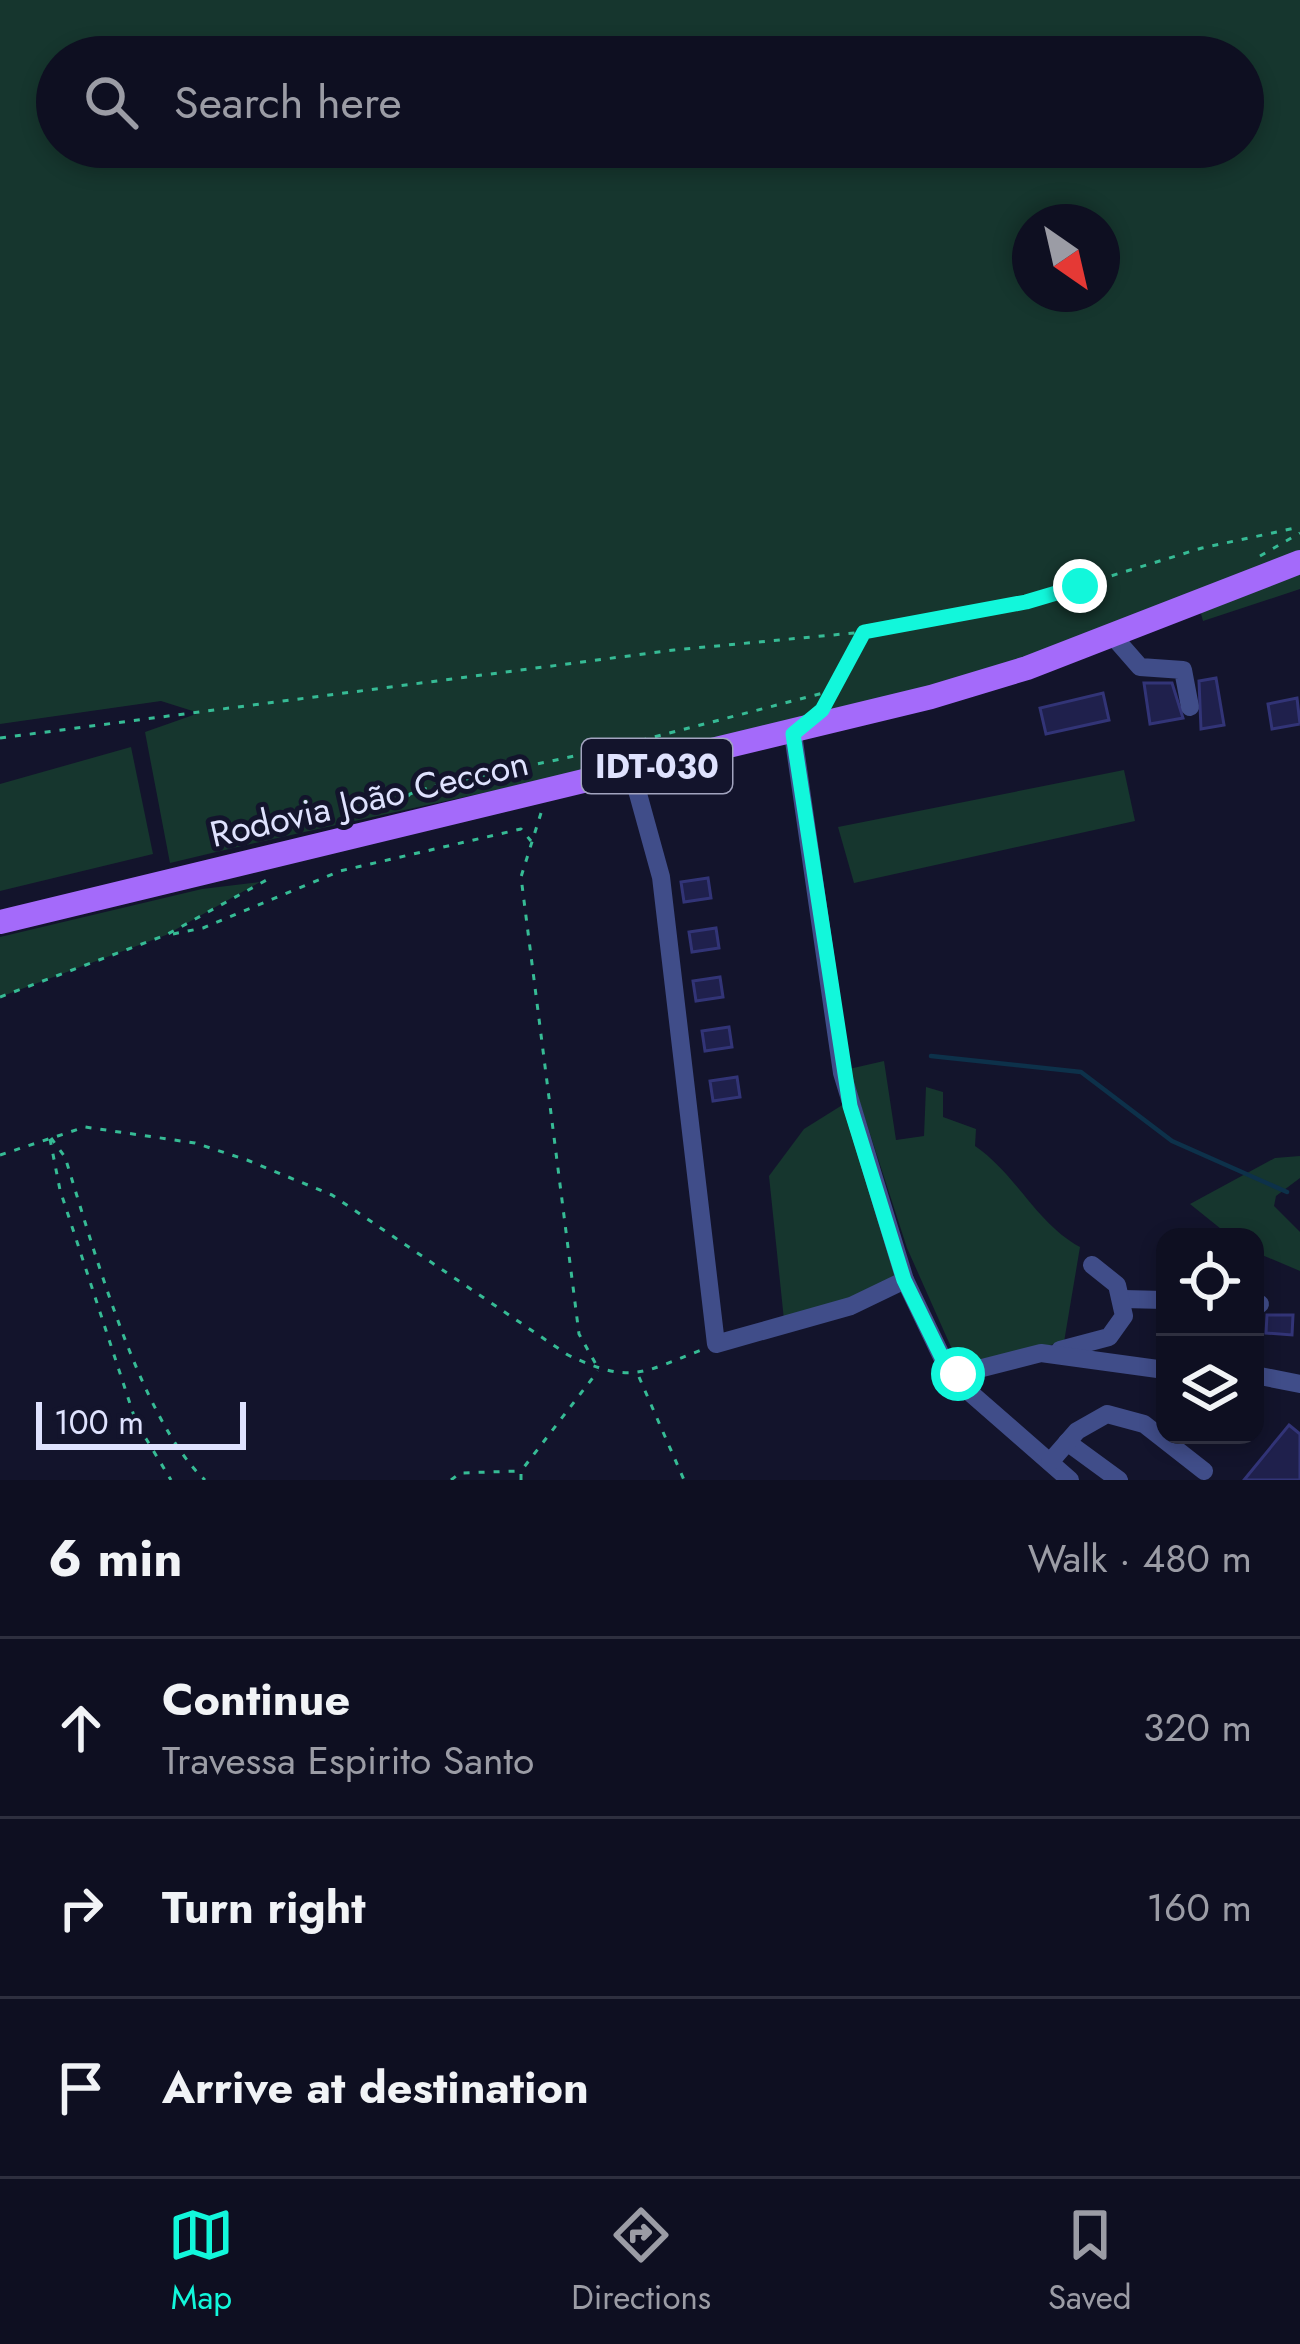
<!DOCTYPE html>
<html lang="en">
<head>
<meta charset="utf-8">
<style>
	body { margin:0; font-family:Jost,sans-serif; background:#17182a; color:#f1f3f6 }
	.controls { position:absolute; right:36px; bottom:36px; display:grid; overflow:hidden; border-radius:24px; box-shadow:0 6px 18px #0003 }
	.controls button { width:108px; height:108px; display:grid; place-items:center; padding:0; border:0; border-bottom:3px solid #2e2f3f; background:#0e0f21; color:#f1f3f6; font:60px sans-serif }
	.compass { position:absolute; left:1012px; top:204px; width:108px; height:108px; border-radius:50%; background:#0e0f21; box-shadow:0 6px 18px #0003; rotate:146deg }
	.scale { position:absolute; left:36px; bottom:30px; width:210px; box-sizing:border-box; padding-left:12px; border:6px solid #dfe2fe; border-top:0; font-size:33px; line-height:42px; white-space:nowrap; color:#dfe2fe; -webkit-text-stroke:9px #13142c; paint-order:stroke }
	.stop { position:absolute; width:36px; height:36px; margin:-27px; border:9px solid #12f7db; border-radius:50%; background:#fff }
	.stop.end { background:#12f7db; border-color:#fff; box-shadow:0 3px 12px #0008 }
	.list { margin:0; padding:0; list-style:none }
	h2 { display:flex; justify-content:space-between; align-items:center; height:156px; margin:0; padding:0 48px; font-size:51px }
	h2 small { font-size:39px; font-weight:400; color:#9b9ca5 }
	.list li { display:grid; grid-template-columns:78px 1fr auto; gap:36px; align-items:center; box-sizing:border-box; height:180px; padding:0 48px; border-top:3px solid #2e2f3f }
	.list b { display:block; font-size:45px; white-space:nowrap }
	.list p { margin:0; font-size:39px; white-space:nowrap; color:#9b9ca5 }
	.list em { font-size:39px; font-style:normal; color:#9b9ca5 }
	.icon { flex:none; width:66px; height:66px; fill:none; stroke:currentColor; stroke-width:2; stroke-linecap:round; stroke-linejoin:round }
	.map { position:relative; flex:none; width:1300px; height:1480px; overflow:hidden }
	.search { position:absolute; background:#0e0f21; box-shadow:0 6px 18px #0003; left:36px; right:36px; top:36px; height:132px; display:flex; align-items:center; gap:30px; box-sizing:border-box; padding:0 42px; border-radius:66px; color:#9b9ca5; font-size:45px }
	.sheet { height:696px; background:#0e0f21 }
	nav { display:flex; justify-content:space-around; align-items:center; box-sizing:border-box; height:168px; border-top:3px solid #2e2f3f; background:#0e0f21; font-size:33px; color:#9b9ca5 }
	nav a { display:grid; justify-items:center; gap:6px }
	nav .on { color:#12f7db }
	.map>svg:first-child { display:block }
	.green { fill:#16362e; fill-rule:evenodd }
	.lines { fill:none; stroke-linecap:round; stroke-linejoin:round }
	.stream { stroke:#0d314a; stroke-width:4.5 }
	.building { fill:#1f204c; stroke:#323477; stroke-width:3 }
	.path { stroke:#36bb95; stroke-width:3; stroke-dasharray:6 9; stroke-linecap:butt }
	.minor { stroke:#404d89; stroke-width:18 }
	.major { stroke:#a46afa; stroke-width:24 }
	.route { stroke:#12f7db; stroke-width:15 }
	.labels { text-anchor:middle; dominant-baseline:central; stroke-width:10; stroke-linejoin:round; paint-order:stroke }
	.shield { fill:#13142c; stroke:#a2a4bf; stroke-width:3 }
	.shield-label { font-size:33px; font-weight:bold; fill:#dfe2fe }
	.street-label { font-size:36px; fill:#dfe2fe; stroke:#13142c }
</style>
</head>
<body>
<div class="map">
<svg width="1300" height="1480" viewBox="0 0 1300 1480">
	<rect width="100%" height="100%" fill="#13142c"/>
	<g class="green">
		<path d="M0,0H1300V552C1191,595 1081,644 968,677C705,752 436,799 170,863L145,732L199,713L161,701L0,724ZM57,57H1243V147H57ZM1030,222H1102V294H1030Z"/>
		<polygon points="1300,574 1300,589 1203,621 1200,610"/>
		<polygon points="131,747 153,854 0,891 0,784"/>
		<polygon points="1124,770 1135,821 854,883 838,827"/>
		<polygon points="260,882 166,935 0,997 0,937 202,889"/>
		<path d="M884,1061L896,1140L924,1136L926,1087L943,1092V1117L976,1129L975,1146C1017,1175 1036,1223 1080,1247L1064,1342L959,1365L907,1248L849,1069Z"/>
		<polygon points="844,1104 897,1278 852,1301 784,1320 769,1176 804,1129"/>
		<polygon points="1300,1156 1300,1178 1276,1196 1274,1206 1300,1232 1300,1271 1255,1252 1255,1237 1231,1237 1190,1204 1275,1158"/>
	</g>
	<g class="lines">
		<polyline class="stream" points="931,1056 1081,1072 1172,1141 1287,1192"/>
	</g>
	<g class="building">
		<polygon points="1216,678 1224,725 1201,729 1199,681"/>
		<polygon points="1144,683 1172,683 1183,718 1150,724"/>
		<polygon points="1103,693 1109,720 1046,734 1040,708"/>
		<polygon points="1297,698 1300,724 1272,729 1268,704"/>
		<polygon points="708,878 711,898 684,902 681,882"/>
		<polygon points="716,928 719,948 692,952 689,932"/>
		<polygon points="720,977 723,997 696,1001 693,981"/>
		<polygon points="729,1027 732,1047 705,1051 702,1031"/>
		<polygon points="737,1077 740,1097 713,1101 710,1081"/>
		<polygon points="1267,1315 1293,1315 1292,1335 1266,1333"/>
		<polygon points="1289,1425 1300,1434 1300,1480 1244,1480"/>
	</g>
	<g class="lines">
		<g class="path">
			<polyline points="1260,556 1300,533"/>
			<polyline points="824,704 863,635"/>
			<polyline points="0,738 674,650 864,632 1026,602 1202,548 1300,527"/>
			<polyline points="397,807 410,794 437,785 608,749 827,692"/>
			<polyline points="541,813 521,877 579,1334 598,1368"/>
			<polyline points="173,934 203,928 340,871 521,829 531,841"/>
			<polyline points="0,997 166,935 272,877"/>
			<path d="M51,1138L65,1157C92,1243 140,1420 205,1480"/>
			<polyline points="50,1139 60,1190 136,1422 171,1480"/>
			<path d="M0,1155L85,1127L195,1143L247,1160L332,1195L568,1355C632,1385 641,1373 704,1349"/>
			<polyline points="639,1377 684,1480"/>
			<polyline points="451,1480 460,1473 519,1471"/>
			<polyline points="521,1480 521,1471 598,1371"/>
		</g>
		<g class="minor">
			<polyline points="1112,635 1140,667 1183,670 1190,707"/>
			<polyline points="793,734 842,1073 905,1280 951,1376 1070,1480"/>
			<polyline points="632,772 661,877 716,1344 851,1306 905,1280"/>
			<polyline points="1123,1299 1165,1300"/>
			<polyline points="1255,1303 1260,1304"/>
			<polyline points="1060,1350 1109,1337 1124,1316 1117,1285 1092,1265"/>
			<polyline points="1255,1375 1300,1384"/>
			<polyline points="951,1376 1041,1353 1165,1370"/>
			<polyline points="1067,1442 1119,1480"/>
			<polyline points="1050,1462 1077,1431 1107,1414 1144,1424 1204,1471"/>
		</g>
		<polyline class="major" points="0,922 931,697 1027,668 1300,562"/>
	</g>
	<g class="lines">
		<polyline class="route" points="958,1374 951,1376 904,1280 850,1106 793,734 822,710 864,632 1026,602 1080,586"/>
	</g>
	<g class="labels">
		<rect class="shield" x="582" y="739" width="150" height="54" rx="9"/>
		<g class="shield-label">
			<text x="657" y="766">IDT-030</text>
		</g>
		<g class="street-label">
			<text transform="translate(369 798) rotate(-13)">Rodovia João Ceccon</text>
		</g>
	</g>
</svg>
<div class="controls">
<button><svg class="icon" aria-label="locate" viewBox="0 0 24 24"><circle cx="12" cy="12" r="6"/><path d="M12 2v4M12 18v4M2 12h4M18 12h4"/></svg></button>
<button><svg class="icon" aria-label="layers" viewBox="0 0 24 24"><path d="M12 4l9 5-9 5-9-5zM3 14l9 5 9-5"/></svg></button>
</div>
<svg class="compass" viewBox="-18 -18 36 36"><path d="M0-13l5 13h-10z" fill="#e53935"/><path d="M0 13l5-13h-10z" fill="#9b9ca5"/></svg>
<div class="scale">100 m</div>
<div class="stop" style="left:958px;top:1374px"></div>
<div class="stop end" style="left:1080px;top:586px"></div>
<div class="search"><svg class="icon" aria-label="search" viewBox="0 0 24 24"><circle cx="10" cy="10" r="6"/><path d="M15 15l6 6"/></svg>Search here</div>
</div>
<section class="sheet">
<h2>6 min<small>Walk · 480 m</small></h2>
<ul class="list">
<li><svg class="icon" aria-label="ahead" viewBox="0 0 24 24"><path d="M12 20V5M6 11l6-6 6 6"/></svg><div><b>Continue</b><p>Travessa Espirito Santo</p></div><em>320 m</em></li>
<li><svg class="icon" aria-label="right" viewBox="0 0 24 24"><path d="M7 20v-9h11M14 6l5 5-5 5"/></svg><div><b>Turn right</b></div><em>160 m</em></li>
<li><svg class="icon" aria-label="arrive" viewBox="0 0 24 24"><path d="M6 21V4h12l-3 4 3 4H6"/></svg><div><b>Arrive at destination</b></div></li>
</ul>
</section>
<nav>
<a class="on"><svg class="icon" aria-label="map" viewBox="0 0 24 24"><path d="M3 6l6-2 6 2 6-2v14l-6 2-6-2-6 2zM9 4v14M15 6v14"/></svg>Map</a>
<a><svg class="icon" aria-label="directions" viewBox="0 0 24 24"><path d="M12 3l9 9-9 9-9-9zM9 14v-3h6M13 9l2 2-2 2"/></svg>Directions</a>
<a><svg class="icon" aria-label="saved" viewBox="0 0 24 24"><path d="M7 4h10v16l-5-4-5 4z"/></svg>Saved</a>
</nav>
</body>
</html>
